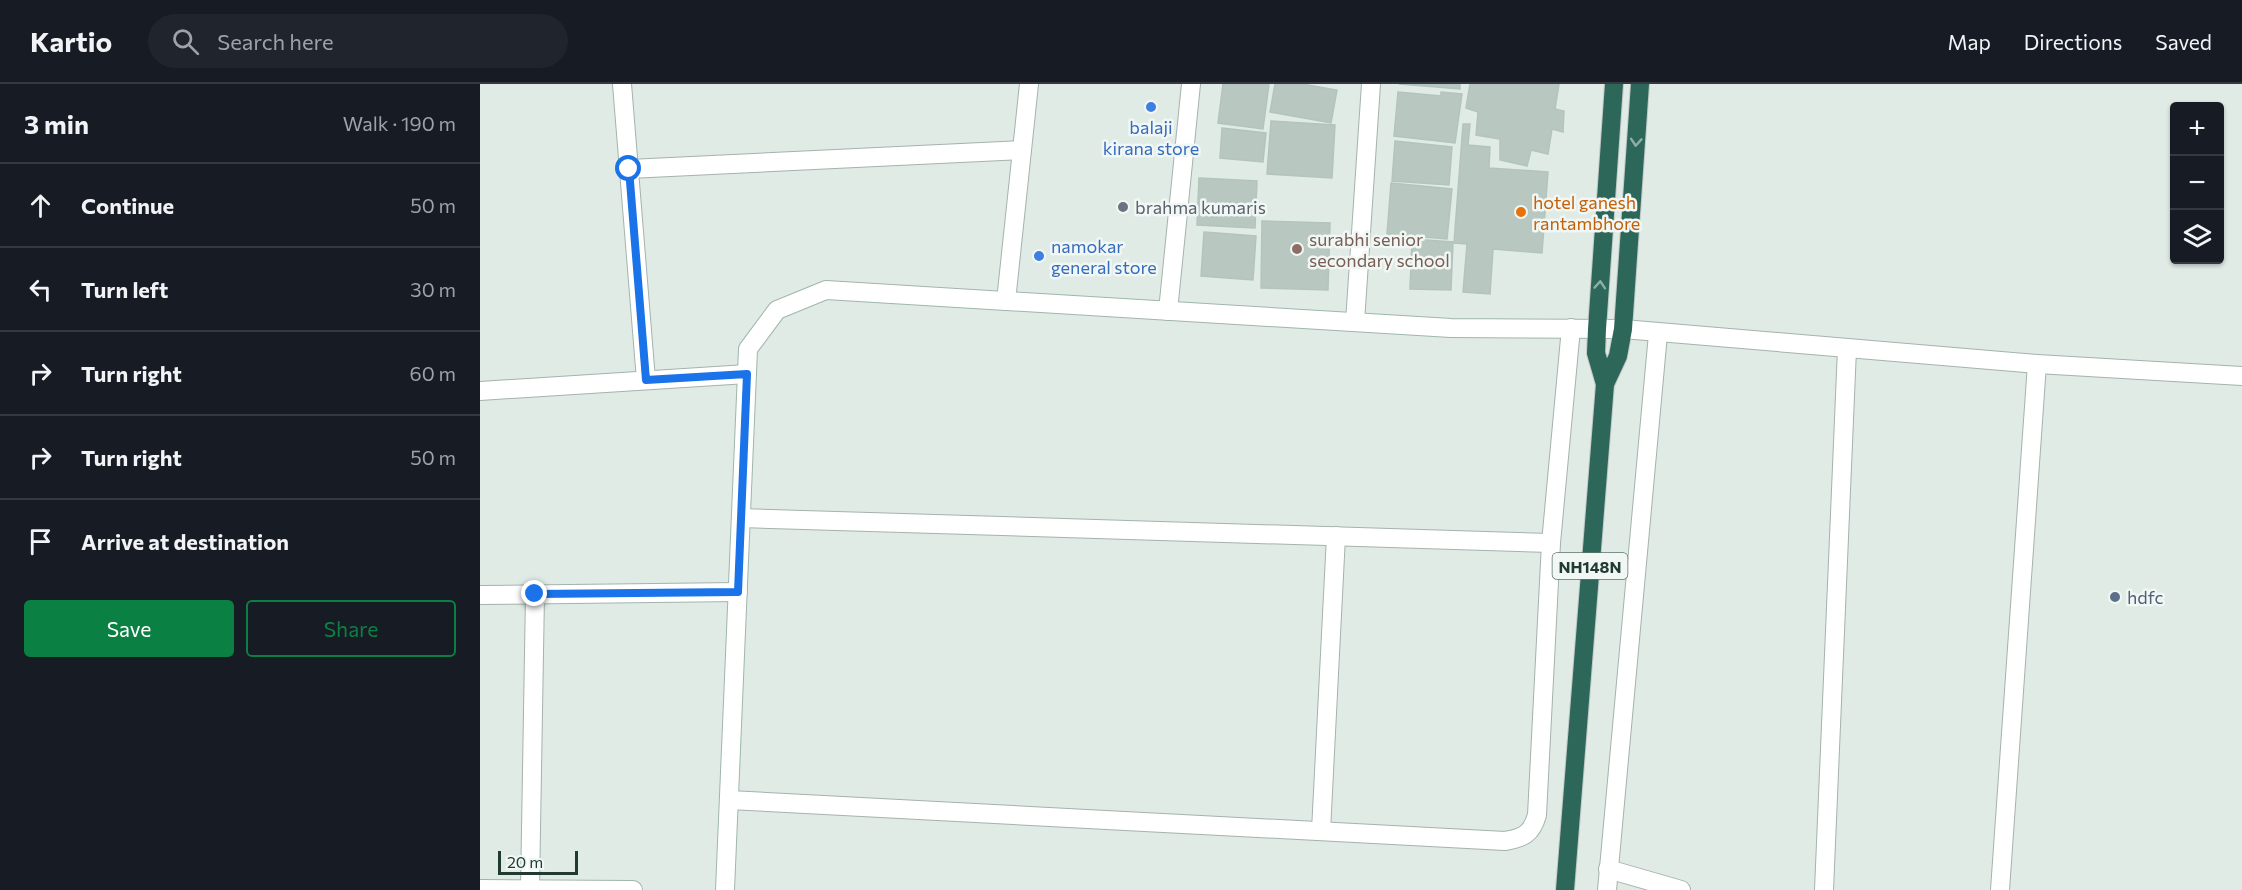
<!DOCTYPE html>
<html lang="en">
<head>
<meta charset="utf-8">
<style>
	body { margin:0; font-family:Commissioner,sans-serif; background:#20242c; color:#f1f3f6 }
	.controls { position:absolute; right:18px; top:18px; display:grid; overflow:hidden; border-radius:6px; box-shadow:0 2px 4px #0004 }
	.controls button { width:54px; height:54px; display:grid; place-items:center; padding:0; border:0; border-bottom:2px solid #363941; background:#171b24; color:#f1f3f6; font:30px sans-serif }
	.scale { position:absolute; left:18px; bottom:15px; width:80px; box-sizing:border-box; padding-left:6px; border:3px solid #213b33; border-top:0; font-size:16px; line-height:21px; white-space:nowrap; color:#213b33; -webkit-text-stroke:4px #f0f7f4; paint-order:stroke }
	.stop { position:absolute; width:18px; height:18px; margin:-14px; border:4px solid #1a73e8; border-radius:50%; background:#fff }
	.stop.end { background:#1a73e8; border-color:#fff; box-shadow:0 2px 6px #0008 }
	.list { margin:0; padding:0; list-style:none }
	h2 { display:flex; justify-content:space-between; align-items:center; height:78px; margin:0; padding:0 24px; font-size:26px }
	h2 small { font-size:20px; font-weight:400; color:#9ea1a6 }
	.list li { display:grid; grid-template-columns:39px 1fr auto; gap:18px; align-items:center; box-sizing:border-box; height:84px; padding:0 24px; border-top:2px solid #363941 }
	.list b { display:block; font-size:22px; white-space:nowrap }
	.list em { font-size:20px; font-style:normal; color:#9ea1a6 }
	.actions { display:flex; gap:12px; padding:18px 24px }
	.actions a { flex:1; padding:14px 0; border:2px solid #0b8043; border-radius:6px; text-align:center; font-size:21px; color:#0b8043 }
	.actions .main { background:#0b8043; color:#fff }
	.icon { flex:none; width:33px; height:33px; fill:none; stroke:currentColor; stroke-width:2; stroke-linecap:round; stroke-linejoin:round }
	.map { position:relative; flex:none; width:1762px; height:806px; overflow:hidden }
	header { display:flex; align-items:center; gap:36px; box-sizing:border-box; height:84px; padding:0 30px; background:#171b24; border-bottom:2px solid #363941 }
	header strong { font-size:28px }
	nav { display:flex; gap:33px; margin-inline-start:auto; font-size:21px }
	.search { width:420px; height:54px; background:#20242c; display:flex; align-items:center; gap:15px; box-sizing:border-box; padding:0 21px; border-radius:33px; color:#9ea1a6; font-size:22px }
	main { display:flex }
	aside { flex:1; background:#171b24 }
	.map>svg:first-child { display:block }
	.building { fill:#b8c8c1; stroke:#b3c4bc; stroke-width:1.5 }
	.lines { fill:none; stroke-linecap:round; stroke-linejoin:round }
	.street-casing { stroke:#a3b3ad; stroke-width:20 }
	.secondary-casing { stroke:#9fb6ad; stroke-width:20 }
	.highway-casing { stroke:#c1c8c6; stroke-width:20 }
	.street { stroke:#fff; stroke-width:18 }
	.secondary { stroke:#fff; stroke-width:18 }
	.highway { stroke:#2d6759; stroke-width:18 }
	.oneway { stroke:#8eafa6 }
	.route { stroke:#1a73e8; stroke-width:8 }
	.shop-dot { fill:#3f7fe0; stroke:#f0f7f4; stroke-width:2 }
	.worship-dot { fill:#6b7280; stroke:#f0f7f4; stroke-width:2 }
	.food-dot { fill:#e8710a; stroke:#f0f7f4; stroke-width:2 }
	.education-dot { fill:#8d6e63; stroke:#f0f7f4; stroke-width:2 }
	.service-dot { fill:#5c6f8a; stroke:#f0f7f4; stroke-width:2 }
	.labels { text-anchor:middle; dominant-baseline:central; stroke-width:5; stroke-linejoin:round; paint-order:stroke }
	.shield { fill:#f0f7f4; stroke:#5f736d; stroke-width:1.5 }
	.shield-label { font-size:16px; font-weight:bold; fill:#213b33 }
	.shop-label { font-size:18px; fill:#366cbe; stroke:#f0f7f4 }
	.food-label { font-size:18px; fill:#c56008; stroke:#f0f7f4; text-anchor:start }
	.worship-label { font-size:18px; fill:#5b616d; stroke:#f0f7f4; text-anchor:start }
	.education-label { font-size:18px; fill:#785e54; stroke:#f0f7f4; text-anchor:start }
	.service-label { font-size:18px; fill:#4e5e75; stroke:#f0f7f4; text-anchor:start }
</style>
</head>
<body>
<header>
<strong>Kartio</strong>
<div class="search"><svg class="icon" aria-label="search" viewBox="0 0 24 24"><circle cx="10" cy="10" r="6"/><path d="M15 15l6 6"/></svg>Search here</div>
<nav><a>Map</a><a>Directions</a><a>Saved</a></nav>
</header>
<main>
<aside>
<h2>3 min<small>Walk · 190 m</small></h2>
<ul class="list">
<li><svg class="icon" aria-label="ahead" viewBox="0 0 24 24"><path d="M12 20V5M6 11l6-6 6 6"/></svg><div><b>Continue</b></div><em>50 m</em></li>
<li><svg class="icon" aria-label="left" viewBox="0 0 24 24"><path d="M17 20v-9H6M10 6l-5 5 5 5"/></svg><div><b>Turn left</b></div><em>30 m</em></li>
<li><svg class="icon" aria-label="right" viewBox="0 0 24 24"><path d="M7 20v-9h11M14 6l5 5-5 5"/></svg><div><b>Turn right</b></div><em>60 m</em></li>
<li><svg class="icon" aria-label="right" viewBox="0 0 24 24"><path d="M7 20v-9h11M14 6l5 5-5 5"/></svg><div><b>Turn right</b></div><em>50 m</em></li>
<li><svg class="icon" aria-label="arrive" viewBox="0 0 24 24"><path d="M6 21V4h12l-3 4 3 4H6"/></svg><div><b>Arrive at destination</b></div></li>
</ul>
<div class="actions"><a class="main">Save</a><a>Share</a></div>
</aside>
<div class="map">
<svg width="1762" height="806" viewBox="0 0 1762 806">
	<rect width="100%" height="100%" fill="#e0ebe6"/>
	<g class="building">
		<polygon points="743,0 789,0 783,45 738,39"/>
		<polygon points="795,0 822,0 857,6 851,39 790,28"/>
		<polygon points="919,0 980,0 980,5"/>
		<polygon points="990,0 1079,0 1075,25 1084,27 1083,48 1072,45 1068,70 1051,66 1047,82 1020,76 1020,55 996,51 998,28 986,24"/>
		<polygon points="918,8 961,12 961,8 982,10 975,59 914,52"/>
		<polygon points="791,37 855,41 852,94 787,90"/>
		<polygon points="983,40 990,40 988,61 1010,63 1009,84 1068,88 1062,169 1013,165 1010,210 983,208 987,160 974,159"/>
		<polygon points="742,44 786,49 783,78 740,74"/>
		<polygon points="915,57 972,63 969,101 912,97"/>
		<polygon points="719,94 777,97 775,144 717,141"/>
		<polygon points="911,99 972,105 967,155 907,150"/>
		<polygon points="782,137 850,139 848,206 781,204"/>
		<polygon points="724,148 776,152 773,196 721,192"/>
		<polygon points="932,155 973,158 971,206 930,205"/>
	</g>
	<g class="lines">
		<defs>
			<g id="street">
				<polyline points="142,0 166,296"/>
				<polyline points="149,85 542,66"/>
				<polyline points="526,217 549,0"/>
				<polyline points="688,227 711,0"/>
				<polyline points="875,238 891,0"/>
				<polyline points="1143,245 1557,280 1762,292"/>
				<polyline points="0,307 267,290"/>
				<polyline points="261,434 1071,459"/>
				<polyline points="0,511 258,508"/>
				<path d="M249,716L1025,757C1044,754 1052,749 1057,731L1071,459L1091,244"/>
				<polyline points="841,747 856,452"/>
				<polyline points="1128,785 1201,806"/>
				<polyline points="0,805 153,806"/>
				<polyline points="50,805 55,510"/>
				<polyline points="1127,806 1178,250"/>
				<polyline points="1344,806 1367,265"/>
				<polyline points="1520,806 1557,280"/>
			</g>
			<polyline id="secondary" points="245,806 268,265 297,226 346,206 971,244 1143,245"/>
			<g id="highway">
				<polyline points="1125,300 1116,269 1117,245 1134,0"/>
				<polyline points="1085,806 1125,300 1138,272 1143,245 1160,0"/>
			</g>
		</defs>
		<use href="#street" class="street-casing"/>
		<use href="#secondary" class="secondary-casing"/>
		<use href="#highway" class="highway-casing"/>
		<use href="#street" class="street"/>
		<use href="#secondary" class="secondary"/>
		<use href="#highway" class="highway"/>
	</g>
	<defs><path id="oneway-chevron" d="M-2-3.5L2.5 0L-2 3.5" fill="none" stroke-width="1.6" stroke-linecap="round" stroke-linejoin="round" transform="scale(1.5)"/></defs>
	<g class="oneway">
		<use href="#oneway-chevron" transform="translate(1156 58) rotate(94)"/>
		<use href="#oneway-chevron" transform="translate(1120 201) rotate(-86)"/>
	</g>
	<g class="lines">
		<polyline class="route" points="55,510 258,508 267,290 166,296 149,85"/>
	</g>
	<g class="shop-dot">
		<circle cx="671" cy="23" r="6"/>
		<circle cx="559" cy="172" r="6"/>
	</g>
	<circle class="worship-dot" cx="643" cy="123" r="6"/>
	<circle class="food-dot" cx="1041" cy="128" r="6"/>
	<circle class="education-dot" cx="817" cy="165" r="6"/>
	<circle class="service-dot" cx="1635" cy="513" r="6"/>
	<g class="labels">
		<rect class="shield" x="1072.5" y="469" width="75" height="26" rx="4.5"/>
		<g class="shield-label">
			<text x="1110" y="482">NH148N</text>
		</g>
		<g class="shop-label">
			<text x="671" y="43">balaji<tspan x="671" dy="21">kirana store</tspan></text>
			<text x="571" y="162" text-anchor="start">namokar<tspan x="571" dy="21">general store</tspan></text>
		</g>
		<g class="food-label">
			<text x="1053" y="118">hotel ganesh<tspan x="1053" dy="21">rantambhore</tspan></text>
		</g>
		<g class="worship-label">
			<text x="655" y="123">brahma kumaris</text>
		</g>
		<g class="education-label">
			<text x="829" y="155">surabhi senior<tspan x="829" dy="21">secondary school</tspan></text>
		</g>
		<g class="service-label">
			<text x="1647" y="513">hdfc</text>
		</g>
	</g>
</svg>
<div class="controls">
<button>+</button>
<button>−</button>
<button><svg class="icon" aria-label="layers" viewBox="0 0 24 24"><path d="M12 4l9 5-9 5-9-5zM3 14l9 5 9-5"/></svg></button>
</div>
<div class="scale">20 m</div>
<div class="stop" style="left:149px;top:85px"></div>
<div class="stop end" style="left:55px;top:510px"></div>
</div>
</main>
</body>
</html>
